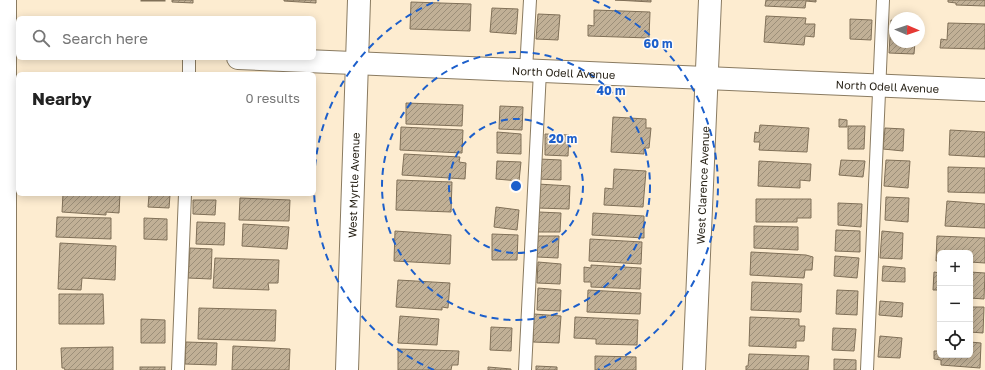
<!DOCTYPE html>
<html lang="en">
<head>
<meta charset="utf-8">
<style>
	body { margin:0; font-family:"Golos Text",sans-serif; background:#f6f6f6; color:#222 }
	.controls { position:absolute; right:12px; bottom:12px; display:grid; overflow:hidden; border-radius:6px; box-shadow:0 2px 10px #0003 }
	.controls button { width:36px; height:36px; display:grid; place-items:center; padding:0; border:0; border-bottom:1px solid #e0e0e0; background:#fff; color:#222; font:20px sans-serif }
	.compass { position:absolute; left:889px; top:12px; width:36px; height:36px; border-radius:50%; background:#fff; box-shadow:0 2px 10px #0003; rotate:92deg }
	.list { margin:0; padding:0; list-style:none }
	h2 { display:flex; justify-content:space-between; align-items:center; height:52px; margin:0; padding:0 16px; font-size:17px }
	h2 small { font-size:13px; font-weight:400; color:#767676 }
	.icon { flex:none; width:22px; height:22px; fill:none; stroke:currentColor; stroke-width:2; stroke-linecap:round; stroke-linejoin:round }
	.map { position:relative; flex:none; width:985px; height:370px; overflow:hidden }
	.search { position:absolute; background:#fff; box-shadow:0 2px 10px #0003; left:16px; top:16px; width:300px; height:44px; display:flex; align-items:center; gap:10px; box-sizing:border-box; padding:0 14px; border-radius:6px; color:#767676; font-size:15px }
	.panel { position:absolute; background:#fff; box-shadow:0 2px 10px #0003; left:16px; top:72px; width:300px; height:124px; border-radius:6px }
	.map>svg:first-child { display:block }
	.building { fill:url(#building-hatch); stroke:#807058 }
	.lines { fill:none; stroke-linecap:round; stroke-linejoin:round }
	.service-casing { stroke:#8a7b61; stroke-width:14 }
	.minor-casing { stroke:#8a7b61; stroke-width:24 }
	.service { stroke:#fff; stroke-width:12 }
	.minor { stroke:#fff; stroke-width:22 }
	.ring { fill:none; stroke:#1c5fcb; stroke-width:2; stroke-dasharray:7 5 }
	.labels { text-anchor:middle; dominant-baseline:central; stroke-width:3; stroke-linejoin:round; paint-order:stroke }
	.street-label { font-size:11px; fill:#231d12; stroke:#fffbf6 }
	.centre { fill:#1c5fcb; stroke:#fffbf6; stroke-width:2 }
	.ring-label { font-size:12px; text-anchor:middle; font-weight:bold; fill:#1c5fcb; stroke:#fffbf6; stroke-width:3; stroke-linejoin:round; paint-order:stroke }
</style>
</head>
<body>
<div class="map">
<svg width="985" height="370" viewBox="0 0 985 370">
	<defs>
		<pattern id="building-hatch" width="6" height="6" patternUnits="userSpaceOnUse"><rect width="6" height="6" fill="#c1b096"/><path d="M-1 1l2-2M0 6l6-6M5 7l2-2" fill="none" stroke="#9c8f79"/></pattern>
	</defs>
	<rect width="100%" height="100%" fill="#fdecd0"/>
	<g class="building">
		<rect x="141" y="0" width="24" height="1"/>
		<polygon points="172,0 193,0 193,3 172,2"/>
		<polygon points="284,0 316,0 316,3 284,1"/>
		<polygon points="615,0 651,0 651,2"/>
		<polygon points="766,0 816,0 816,2 806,1 805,8 765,6"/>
		<polygon points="948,0 985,0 985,6 956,5 956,3 948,2"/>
		<polygon points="411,2 471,4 470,31 410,29"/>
		<polygon points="492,8 518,9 516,34 490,32"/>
		<polygon points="594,10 650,12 649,38 588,36 588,25 594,26"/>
		<polygon points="538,14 560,15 558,40 536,39"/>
		<polygon points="766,16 806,18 805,24 815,24 814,37 805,36 804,45 764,42"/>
		<polygon points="850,19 872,20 871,40 850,39"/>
		<polygon points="891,20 895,21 895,42 915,42 914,54 889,53"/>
		<polygon points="948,23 985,24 985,49 940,48 941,39 947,40"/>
		<polygon points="406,103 463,105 462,126 406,124"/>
		<polygon points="500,106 523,107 522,130 499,129"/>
		<polygon points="613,117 646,119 646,128 651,128 649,148 644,148 644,154 611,152"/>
		<polygon points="839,119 847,120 847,127 839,127"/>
		<polygon points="760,125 809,128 807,152 759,150 760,142 754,142 755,132 759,133"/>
		<polygon points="848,126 865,126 864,149 848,149"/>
		<polygon points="401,127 463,130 462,153 400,150"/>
		<polygon points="885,128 904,129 903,151 883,149"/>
		<polygon points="950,130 985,132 985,157 949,155"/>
		<polygon points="497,132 521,134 521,154 497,153"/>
		<polygon points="545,134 569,135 568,156 545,155"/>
		<polygon points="404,154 460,157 459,162 466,163 465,179 402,175"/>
		<polygon points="539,159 561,160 561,180 538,179"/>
		<polygon points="841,160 865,161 863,177 839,175"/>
		<polygon points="886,160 910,161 908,188 884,186"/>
		<polygon points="497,161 521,162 519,181 496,179"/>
		<polygon points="759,161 811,164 810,181 800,180 800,188 758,186"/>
		<polygon points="948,167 985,168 985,193 948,192"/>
		<polygon points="614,169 646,171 643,207 604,205 605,188 613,189"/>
		<polygon points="397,180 452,182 451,212 396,210"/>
		<polygon points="538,184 570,186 569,209 537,208"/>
		<polygon points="63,194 120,194 119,213 106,212 106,215 62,212"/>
		<polygon points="149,195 170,195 169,208 148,207"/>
		<polygon points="886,197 909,198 908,222 885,220"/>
		<polygon points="240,198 290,200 289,221 239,220"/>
		<polygon points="756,199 811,199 811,218 797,218 797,222 756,222"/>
		<polygon points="193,200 216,200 215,215 193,214"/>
		<polygon points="947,201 985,204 985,228 945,226"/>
		<polygon points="838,203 862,204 861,227 838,225"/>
		<polygon points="496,207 519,210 517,230 494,227"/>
		<polygon points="539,212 561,213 560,232 538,232"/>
		<polygon points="593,213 644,216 644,238 592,235"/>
		<polygon points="57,217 111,218 111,239 56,237"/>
		<polygon points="144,218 167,219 167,240 144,239"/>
		<polygon points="197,222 225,223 224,245 196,244"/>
		<polygon points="243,224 289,227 287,249 242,246"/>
		<polygon points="754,226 798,227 798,250 754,248"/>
		<polygon points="836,230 860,231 860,252 835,251"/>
		<polygon points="395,231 451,235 450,264 394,261"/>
		<polygon points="882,231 903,233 902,259 880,258"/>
		<polygon points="492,234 518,235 517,260 492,260"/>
		<polygon points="538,236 559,236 558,258 537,257"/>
		<polygon points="937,236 985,238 985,263 970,262 970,253 940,253 940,261 936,261"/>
		<polygon points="590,239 642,242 641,264 589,261"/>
		<polygon points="60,243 116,246 115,280 82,278 81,290 58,289"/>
		<polygon points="190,248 212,249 211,279 188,278"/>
		<polygon points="751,252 806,255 813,257 812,270 805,270 804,278 750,275"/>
		<polygon points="835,256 859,258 857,278 834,276"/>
		<polygon points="215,258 279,260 278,283 268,283 269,290 213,288"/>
		<polygon points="538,262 561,264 560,284 537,283"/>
		<polygon points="591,265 641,268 640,289 591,287 591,282 584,282 584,267 591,268"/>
		<polygon points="883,266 905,268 905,282 882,281"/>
		<polygon points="934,272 940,273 940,290 933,290"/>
		<polygon points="970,272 985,273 984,299 970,298"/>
		<polygon points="398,280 450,283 448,308 442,307 442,310 396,307"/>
		<polygon points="752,282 802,284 801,312 751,310"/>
		<polygon points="538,288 561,290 560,311 537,310"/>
		<polygon points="588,290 641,293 640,314 587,312"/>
		<polygon points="837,290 858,291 857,315 836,314"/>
		<polygon points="59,294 103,294 104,324 59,324"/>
		<polygon points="880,301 903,303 902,317 879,315"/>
		<polygon points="970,307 984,307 983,333 970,332"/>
		<polygon points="199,308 276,310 275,341 198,339"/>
		<polygon points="534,314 561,316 559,343 533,342"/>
		<polygon points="400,316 439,319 437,345 398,343"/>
		<polygon points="575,317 638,320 637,345 596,344 596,339 574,338"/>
		<polygon points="750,317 799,319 799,326 805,326 804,341 796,341 796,348 749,346"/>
		<polygon points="141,319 165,320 165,343 141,343"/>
		<polygon points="491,327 512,328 511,351 490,350"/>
		<polygon points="833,328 856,329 854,351 832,350"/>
		<polygon points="880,336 902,338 900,358 878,357"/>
		<polygon points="186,342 217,343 216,365 185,364"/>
		<polygon points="970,342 981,343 980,368 941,365 941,360 934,359 934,351 940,351 940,355 970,355"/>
		<polygon points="233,346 290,349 289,370 232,370"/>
		<polygon points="113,347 113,370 65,370 64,368 62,368 61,348"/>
		<polygon points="398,349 459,351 458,365 452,365 451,370 398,370"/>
		<polygon points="749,354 809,356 808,370 746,370 746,366 748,366"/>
		<polygon points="595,356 636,357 636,370 595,370"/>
		<polygon points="834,359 856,360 856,370 834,370"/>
		<polygon points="536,366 557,367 557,370 536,370"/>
		<rect x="140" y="367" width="25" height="3"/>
		<polygon points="488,367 511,369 511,370 488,370"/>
	</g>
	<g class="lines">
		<defs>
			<g id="service">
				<polyline points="526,70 530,0"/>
				<polyline points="189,74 189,58"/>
				<polyline points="178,370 185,194"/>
				<polyline points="525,370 540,71"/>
				<polyline points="867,370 883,0"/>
			</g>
			<g id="minor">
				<path id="s1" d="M238,58L985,90"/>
				<polyline points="5,370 5,0"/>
				<path id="s2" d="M347,370L359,0"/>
				<path id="s3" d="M694,370L710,0"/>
			</g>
		</defs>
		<use href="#service" class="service-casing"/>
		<use href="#minor" class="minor-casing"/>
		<use href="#service" class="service"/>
		<use href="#minor" class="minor"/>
	</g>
	<g class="ring">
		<circle cx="516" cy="186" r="67"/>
		<circle cx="516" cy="186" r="134"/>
		<path d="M434 370A201 201 0 0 1 439 0M593 0A201 201 0 0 1 598 370"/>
	</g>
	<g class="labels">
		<g class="street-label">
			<text stroke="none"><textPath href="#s1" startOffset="326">North Odell Avenue</textPath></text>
			<text stroke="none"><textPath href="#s1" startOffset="650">North Odell Avenue</textPath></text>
			<text stroke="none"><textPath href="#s2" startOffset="185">West Myrtle Avenue</textPath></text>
			<text stroke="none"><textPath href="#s3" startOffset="185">West Clarence Avenue</textPath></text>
		</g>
	</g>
	<circle cx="516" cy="186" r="6" class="centre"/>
	<g class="ring-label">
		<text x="658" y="48">60 m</text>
		<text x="611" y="95">40 m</text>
		<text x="563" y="143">20 m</text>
	</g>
</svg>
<div class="controls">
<button>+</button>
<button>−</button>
<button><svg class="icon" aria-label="locate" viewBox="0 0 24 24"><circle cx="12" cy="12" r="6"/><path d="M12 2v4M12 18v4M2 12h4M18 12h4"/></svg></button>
</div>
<svg class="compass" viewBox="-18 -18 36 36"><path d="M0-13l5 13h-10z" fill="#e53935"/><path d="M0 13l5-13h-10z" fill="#767676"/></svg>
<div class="search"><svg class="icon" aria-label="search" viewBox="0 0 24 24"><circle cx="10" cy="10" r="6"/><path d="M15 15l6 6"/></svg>Search here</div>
<section class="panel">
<h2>Nearby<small>0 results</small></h2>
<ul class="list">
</ul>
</section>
</div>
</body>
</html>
